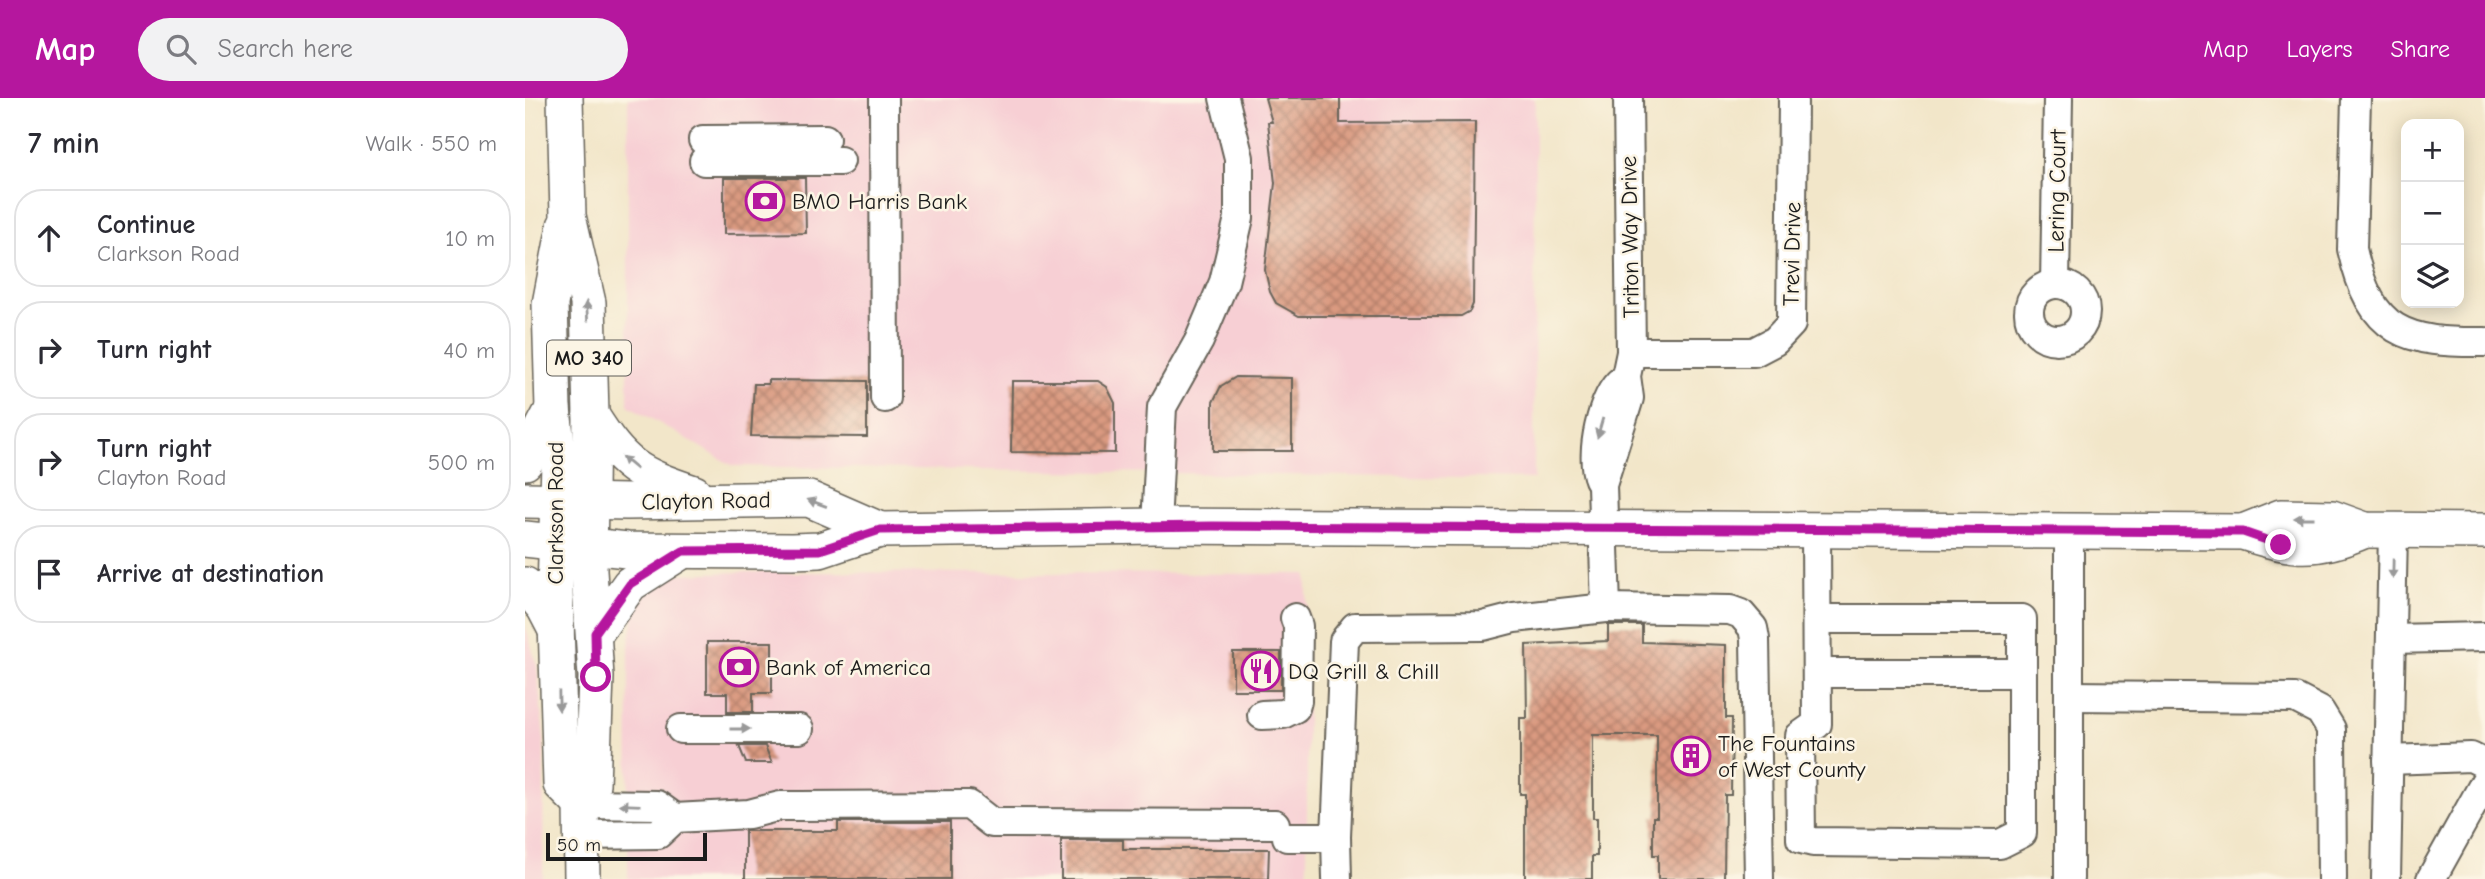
<!DOCTYPE html>
<html lang="en">
<head>
<meta charset="utf-8">
<style>
	body { margin:0; font-family:"Comic Neue",sans-serif; background:#f2f2f3; color:#2b2b33 }
	.controls { position:absolute; right:21px; top:21px; display:grid; overflow:hidden; border-radius:14px; box-shadow:0 4px 18px #0003 }
	.controls button { width:63px; height:63px; display:grid; place-items:center; padding:0; border:0; border-bottom:2px solid #e1e1e2; background:#fff; color:#2b2b33; font:35px sans-serif }
	.scale { position:absolute; left:21px; bottom:18px; width:161px; box-sizing:border-box; padding-left:7px; border:4px solid #1c1c1c; border-top:0; font-size:19px; line-height:24px; white-space:nowrap; color:#1c1c1c; -webkit-text-stroke:5px #fcf5e5; paint-order:stroke }
	.stop { position:absolute; width:21px; height:21px; margin:-16px; border:5px solid #b5179e; border-radius:50%; background:#fff }
	.stop.end { background:#b5179e; border-color:#fff; box-shadow:0 2px 7px #0008 }
	.list { margin:0; padding:0; list-style:none }
	h2 { display:flex; justify-content:space-between; align-items:center; height:91px; margin:0; padding:0 28px; font-size:30px }
	h2 small { font-size:23px; font-weight:400; color:#7c7c81 }
	.list li { display:grid; grid-template-columns:46px 1fr auto; gap:21px; align-items:center; box-sizing:border-box; height:98px; margin:0 14px 14px; padding:0 14px; border:2px solid #e1e1e2; border-radius:28px }
	.list b { display:block; font-size:26px; white-space:nowrap }
	.list p { margin:0; font-size:23px; white-space:nowrap; color:#7c7c81 }
	.list em { font-size:23px; font-style:normal; color:#7c7c81 }
	.icon { flex:none; width:38px; height:38px; fill:none; stroke:currentColor; stroke-width:2; stroke-linecap:round; stroke-linejoin:round }
	.map { position:relative; flex:none; width:1960px; height:781px; overflow:hidden }
	header { display:flex; align-items:center; gap:42px; box-sizing:border-box; height:98px; padding:0 35px; background:#b5179e; color:#fff }
	header strong { font-size:33px }
	nav { display:flex; gap:38px; margin-inline-start:auto; font-size:24px }
	.search { width:490px; height:63px; background:#f2f2f3; display:flex; align-items:center; gap:18px; box-sizing:border-box; padding:0 24px; border-radius:38px; color:#7c7c81; font-size:26px }
	main { display:flex }
	aside { flex:1; background:#fff }
	.map>svg:first-child { display:block }
	.built { fill:#f7cfd4 }
	.building { fill:url(#building-cross-hatch) }
	.lines { fill:none; stroke-linecap:round; stroke-linejoin:round }
	.minor-casing { stroke:#676359; stroke-width:32 }
	.major-casing { stroke:#676359; stroke-width:38 }
	.minor { stroke:#fff; stroke-width:28 }
	.major { stroke:#fff; stroke-width:35 }
	.oneway { fill:#999 }
	.route { stroke:#b5179e; stroke-width:9 }
	.labels { text-anchor:middle; dominant-baseline:central; stroke-width:5; stroke-linejoin:round; paint-order:stroke }
	.shield { fill:#fcf5e5; stroke:#5f5d58; stroke-width:2 }
	.shield-label { font-size:21px; font-weight:bold; fill:#1c1c1c }
	.street-label { font-size:23px; fill:#1c1c1c; stroke:#fcf5e5 }
	.poi-label { font-size:23px; fill:#1c1c1c; stroke:#fcf5e5; text-anchor:start }
</style>
</head>
<body>
<header>
<strong>Map</strong>
<div class="search"><svg class="icon" aria-label="search" viewBox="0 0 24 24"><circle cx="10" cy="10" r="6"/><path d="M15 15l6 6"/></svg>Search here</div>
<nav><a>Map</a><a>Layers</a><a>Share</a></nav>
</header>
<main>
<aside>
<h2>7 min<small>Walk · 550 m</small></h2>
<ul class="list">
<li><svg class="icon" aria-label="ahead" viewBox="0 0 24 24"><path d="M12 20V5M6 11l6-6 6 6"/></svg><div><b>Continue</b><p>Clarkson Road</p></div><em>10 m</em></li>
<li><svg class="icon" aria-label="right" viewBox="0 0 24 24"><path d="M7 20v-9h11M14 6l5 5-5 5"/></svg><div><b>Turn right</b></div><em>40 m</em></li>
<li><svg class="icon" aria-label="right" viewBox="0 0 24 24"><path d="M7 20v-9h11M14 6l5 5-5 5"/></svg><div><b>Turn right</b><p>Clayton Road</p></div><em>500 m</em></li>
<li><svg class="icon" aria-label="arrive" viewBox="0 0 24 24"><path d="M6 21V4h12l-3 4 3 4H6"/></svg><div><b>Arrive at destination</b></div></li>
</ul>
</aside>
<div class="map">
<svg width="1960" height="781" viewBox="0 0 1960 781">
	<defs>
		<pattern id="building-cross-hatch" width="8" height="8" patternUnits="userSpaceOnUse" patternTransform="scale(1.75)"><rect width="8" height="8" fill="#da9a80"/><path d="M0 0l8 8M0 8l8-8" fill="none" stroke="#b07d68"/></pattern>
	</defs>
	<rect width="100%" height="100%" fill="#fcf5e5"/>
	<filter id="ink" filterUnits="userSpaceOnUse"><feTurbulence type="fractalNoise" baseFrequency=".0143" numOctaves="2"/><feDisplacementMap in="SourceGraphic" scale="14" xChannelSelector="R" yChannelSelector="G"/><feConvolveMatrix kernelMatrix="1 2 1 2 8 2 1 2 1" color-interpolation-filters="sRGB"/></filter>
	<filter id="wash" filterUnits="userSpaceOnUse"><feTurbulence type="fractalNoise" baseFrequency=".00686" numOctaves="4" result="noise"/><feDisplacementMap in="SourceGraphic" scale="28" xChannelSelector="R" yChannelSelector="G"/><feGaussianBlur stdDeviation="1.57" result="paint"/><feColorMatrix in="noise" values="0 0 0 0 0 0 0 0 0 0 0 0 0 0 0 0 0 1.4 0 .05"/><feComposite in="paint" operator="in"/></filter>
	<g filter="url(#wash)">
		<rect width="100%" height="100%" fill="#f2e6c9"/>
		<g class="built">
			<polygon points="103,0 1010,0 1009,381 208,368 103,307"/>
			<polygon points="218,474 782,476 782,781 103,781 104,548 109,514 127,487 154,476"/>
			<polygon points="0,526 12,568 19,641 18,781 0,781"/>
		</g>
		<g id="blocks">
			<g class="building">
				<polygon points="740,0 815,0 815,25 950,24 948,206 945,213 936,218 774,218 751,205 745,194 740,172 750,85 743,24 747,24"/>
				<polygon points="199,80 280,80 281,135 199,136"/>
				<polygon points="711,279 767,280 767,353 688,353 688,304 696,288"/>
				<polygon points="243,282 342,283 342,339 226,338 229,286 243,286"/>
				<polygon points="487,283 573,283 582,289 590,305 590,355 486,354"/>
				<polygon points="1083,527 1117,527 1117,544 1201,547 1201,620 1207,620 1206,697 1200,697 1199,781 1133,781 1133,757 1128,757 1128,719 1132,719 1132,637 1068,637 1068,720 1072,720 1072,758 1067,758 1067,781 1000,781 1000,696 995,696 995,620 1002,620 1001,547 1083,543"/>
				<polygon points="182,544 247,544 247,595 228,595 228,614 202,614 202,595 182,595"/>
				<rect x="708" y="554" width="48" height="38"/>
				<polygon points="214,648 240,648 247,665 221,665"/>
				<polygon points="313,724 425,724 425,781 220,781 220,733 313,733"/>
				<polygon points="536,742 598,742 598,751 744,751 743,781 536,781"/>
			</g>
		</g>
	</g>
	<g filter="url(#ink)">
		<use href="#blocks" fill-opacity="0" stroke="#676359" stroke-width="2"/>
		<g class="lines">
			<defs>
				<g id="minor">
					<polyline points="359,0 360,300"/>
					<polyline points="1103,0 1106,254 1101,278 1104,300 1077,387 1081,510 1205,512 1216,516 1228,530 1230,541 1234,781"/>
					<path d="M1831,0L1827,151C1846,236 1880,245 1960,244"/>
					<polyline points="178,42 300,41"/>
					<polyline points="179,63 315,63"/>
					<polyline points="1530,186 1533,0"/>
					<circle cx="1532" cy="214" r="28"/>
					<polyline points="1106,254 1229,254 1250,243 1266,226 1268,0"/>
					<path d="M1074,381C1064,358 1077,298 1097,282"/>
					<polyline points="631,428 637,309 674,243 699,184 714,120 714,60 699,0"/>
					<polyline points="1291,432 1292,626 1275,638 1276,741 1288,744 1475,746 1497,735 1497,521 1293,521"/>
					<polyline points="1544,432 1544,781"/>
					<polyline points="1866,541 1960,539"/>
					<polyline points="1293,575 1497,575"/>
					<polyline points="1544,598 1770,600 1795,613 1806,631 1807,781"/>
					<polyline points="737,617 758,616 770,610 772,603 773,528 770,520"/>
					<polyline points="156,631 274,631"/>
					<polyline points="1863,662 1946,659 1960,666"/>
					<polyline points="56,706 132,707 150,720"/>
					<polyline points="56,737 133,736 150,720 224,716 255,708 275,708 444,707 467,725 750,726"/>
					<polyline points="762,739 811,739 812,781"/>
					<polyline points="811,739 819,543 830,529 958,528 989,520 1081,510"/>
					<polyline points="1861,781 1868,433"/>
					<polyline points="1906,781 1960,684"/>
				</g>
				<g id="major">
					<polyline points="40,0 43,118 63,205 66,317 64,473 71,579 67,687 56,706 57,781"/>
					<polyline points="40,128 25,206 28,311 34,365 30,492 36,686 56,706"/>
					<path d="M66,317C98,368 112,376 169,395"/>
					<polyline points="0,364 28,311"/>
					<polyline points="0,402 102,404 284,401 355,432"/>
					<polyline points="1718,434 1756,419 1807,420 1840,432 1960,433"/>
					<path d="M0,441L102,452L267,453L295,452L355,432L631,428L1718,434C1767,451 1792,453 1840,432"/>
					<polyline points="0,487 19,509 31,532"/>
					<polyline points="70,535 105,486 157,453"/>
				</g>
			</defs>
			<use href="#minor" class="minor-casing"/>
			<use href="#major" class="major-casing"/>
			<use href="#minor" class="minor"/>
			<use href="#major" class="major"/>
		</g>
		<defs><path id="oneway-solid" d="M-6-.8H1V-3.2L6.5 0L1 3.2V.8H-6Z" transform="scale(1.75)"/></defs>
		<g class="oneway">
			<use href="#oneway-solid" transform="translate(62 213) rotate(-94)"/>
			<use href="#oneway-solid" transform="translate(1075 330) rotate(106)"/>
			<use href="#oneway-solid" transform="translate(104 365) rotate(-140)"/>
			<use href="#oneway-solid" transform="translate(292 405) rotate(-160)"/>
			<use href="#oneway-solid" transform="translate(1779 420) rotate(-180)"/>
			<use href="#oneway-solid" transform="translate(1868 471) rotate(91)"/>
			<use href="#oneway-solid" transform="translate(34 603) rotate(89)"/>
			<use href="#oneway-solid" transform="translate(215 631)"/>
			<use href="#oneway-solid" transform="translate(105 707) rotate(-178)"/>
		</g>
	</g>
	<g class="lines" filter="url(#ink)">
		<polyline class="route" points="71,579 70,535 105,486 158,453 295,452 355,432 688,428 1718,434 1756,447"/>
	</g>
	<defs>
		<symbol id="bank-ring" viewBox="-11 -11 22 22"><circle r="9.5" fill="#fcf5e5" stroke="#b5179e" stroke-width="1.5"/><path d="M-6-4H6V4H-6ZM0-2.3a2.3 2.3 0 1 0 0 4.6a2.3 2.3 0 1 0 0-4.6Z" fill="#b5179e"/></symbol>
		<symbol id="restaurant-ring" viewBox="-11 -11 22 22"><circle r="9.5" fill="#fcf5e5" stroke="#b5179e" stroke-width="1.5"/><path d="M-5-6h1v4h1v-4h1v4h1v-4h1v5L-1.5 .5V6h-2V.5L-5-1ZM5-6V6H3V1.5H1.5Q1.5-4 5-6Z" fill="#b5179e"/></symbol>
		<symbol id="building-ring" viewBox="-11 -11 22 22"><circle r="9.5" fill="#fcf5e5" stroke="#b5179e" stroke-width="1.5"/><path d="M-4-6H4V6H1V3H-1V6H-4ZM-2.5-4.3h1.7v1.8h-1.7ZM.8-4.3h1.7v1.8H.8ZM-2.5-1h1.7V.8h-1.7ZM.8-1h1.7V.8H.8Z" fill="#b5179e"/></symbol>
	</defs>
	<g fill-rule="evenodd">
		<use href="#bank-ring" x="218" y="81" width="44" height="44"/>
		<use href="#bank-ring" x="192" y="547" width="44" height="44"/>
		<use href="#restaurant-ring" x="714" y="551" width="44" height="44"/>
		<use href="#building-ring" x="1144" y="636" width="44" height="44"/>
	</g>
	<g class="labels">
		<rect class="shield" x="22" y="242.5" width="84" height="35" rx="5"/>
		<g class="shield-label">
			<text x="64" y="260">MO 340</text>
		</g>
		<g class="street-label">
			<text transform="translate(1532 93) rotate(-89)">Lering Court</text>
			<text transform="translate(1105 139) rotate(-91)">Triton Way Drive</text>
			<text transform="translate(1267 156) rotate(-89)">Trevi Drive</text>
			<text transform="translate(181 403) rotate(-1)">Clayton Road</text>
			<text transform="translate(30 415) rotate(-90)">Clarkson Road</text>
		</g>
		<g class="poi-label">
			<text x="267" y="103">BMO Harris Bank</text>
			<text x="241" y="569">Bank of America</text>
			<text x="763" y="573">DQ Grill &amp; Chill</text>
			<text x="1193" y="645">The Fountains<tspan x="1193" dy="26">of West County</tspan></text>
		</g>
	</g>
</svg>
<div class="controls">
<button>+</button>
<button>−</button>
<button><svg class="icon" aria-label="layers" viewBox="0 0 24 24"><path d="M12 4l9 5-9 5-9-5zM3 14l9 5 9-5"/></svg></button>
</div>
<div class="scale">50 m</div>
<div class="stop" style="left:71px;top:579px"></div>
<div class="stop end" style="left:1756px;top:447px"></div>
</div>
</main>
</body>
</html>
